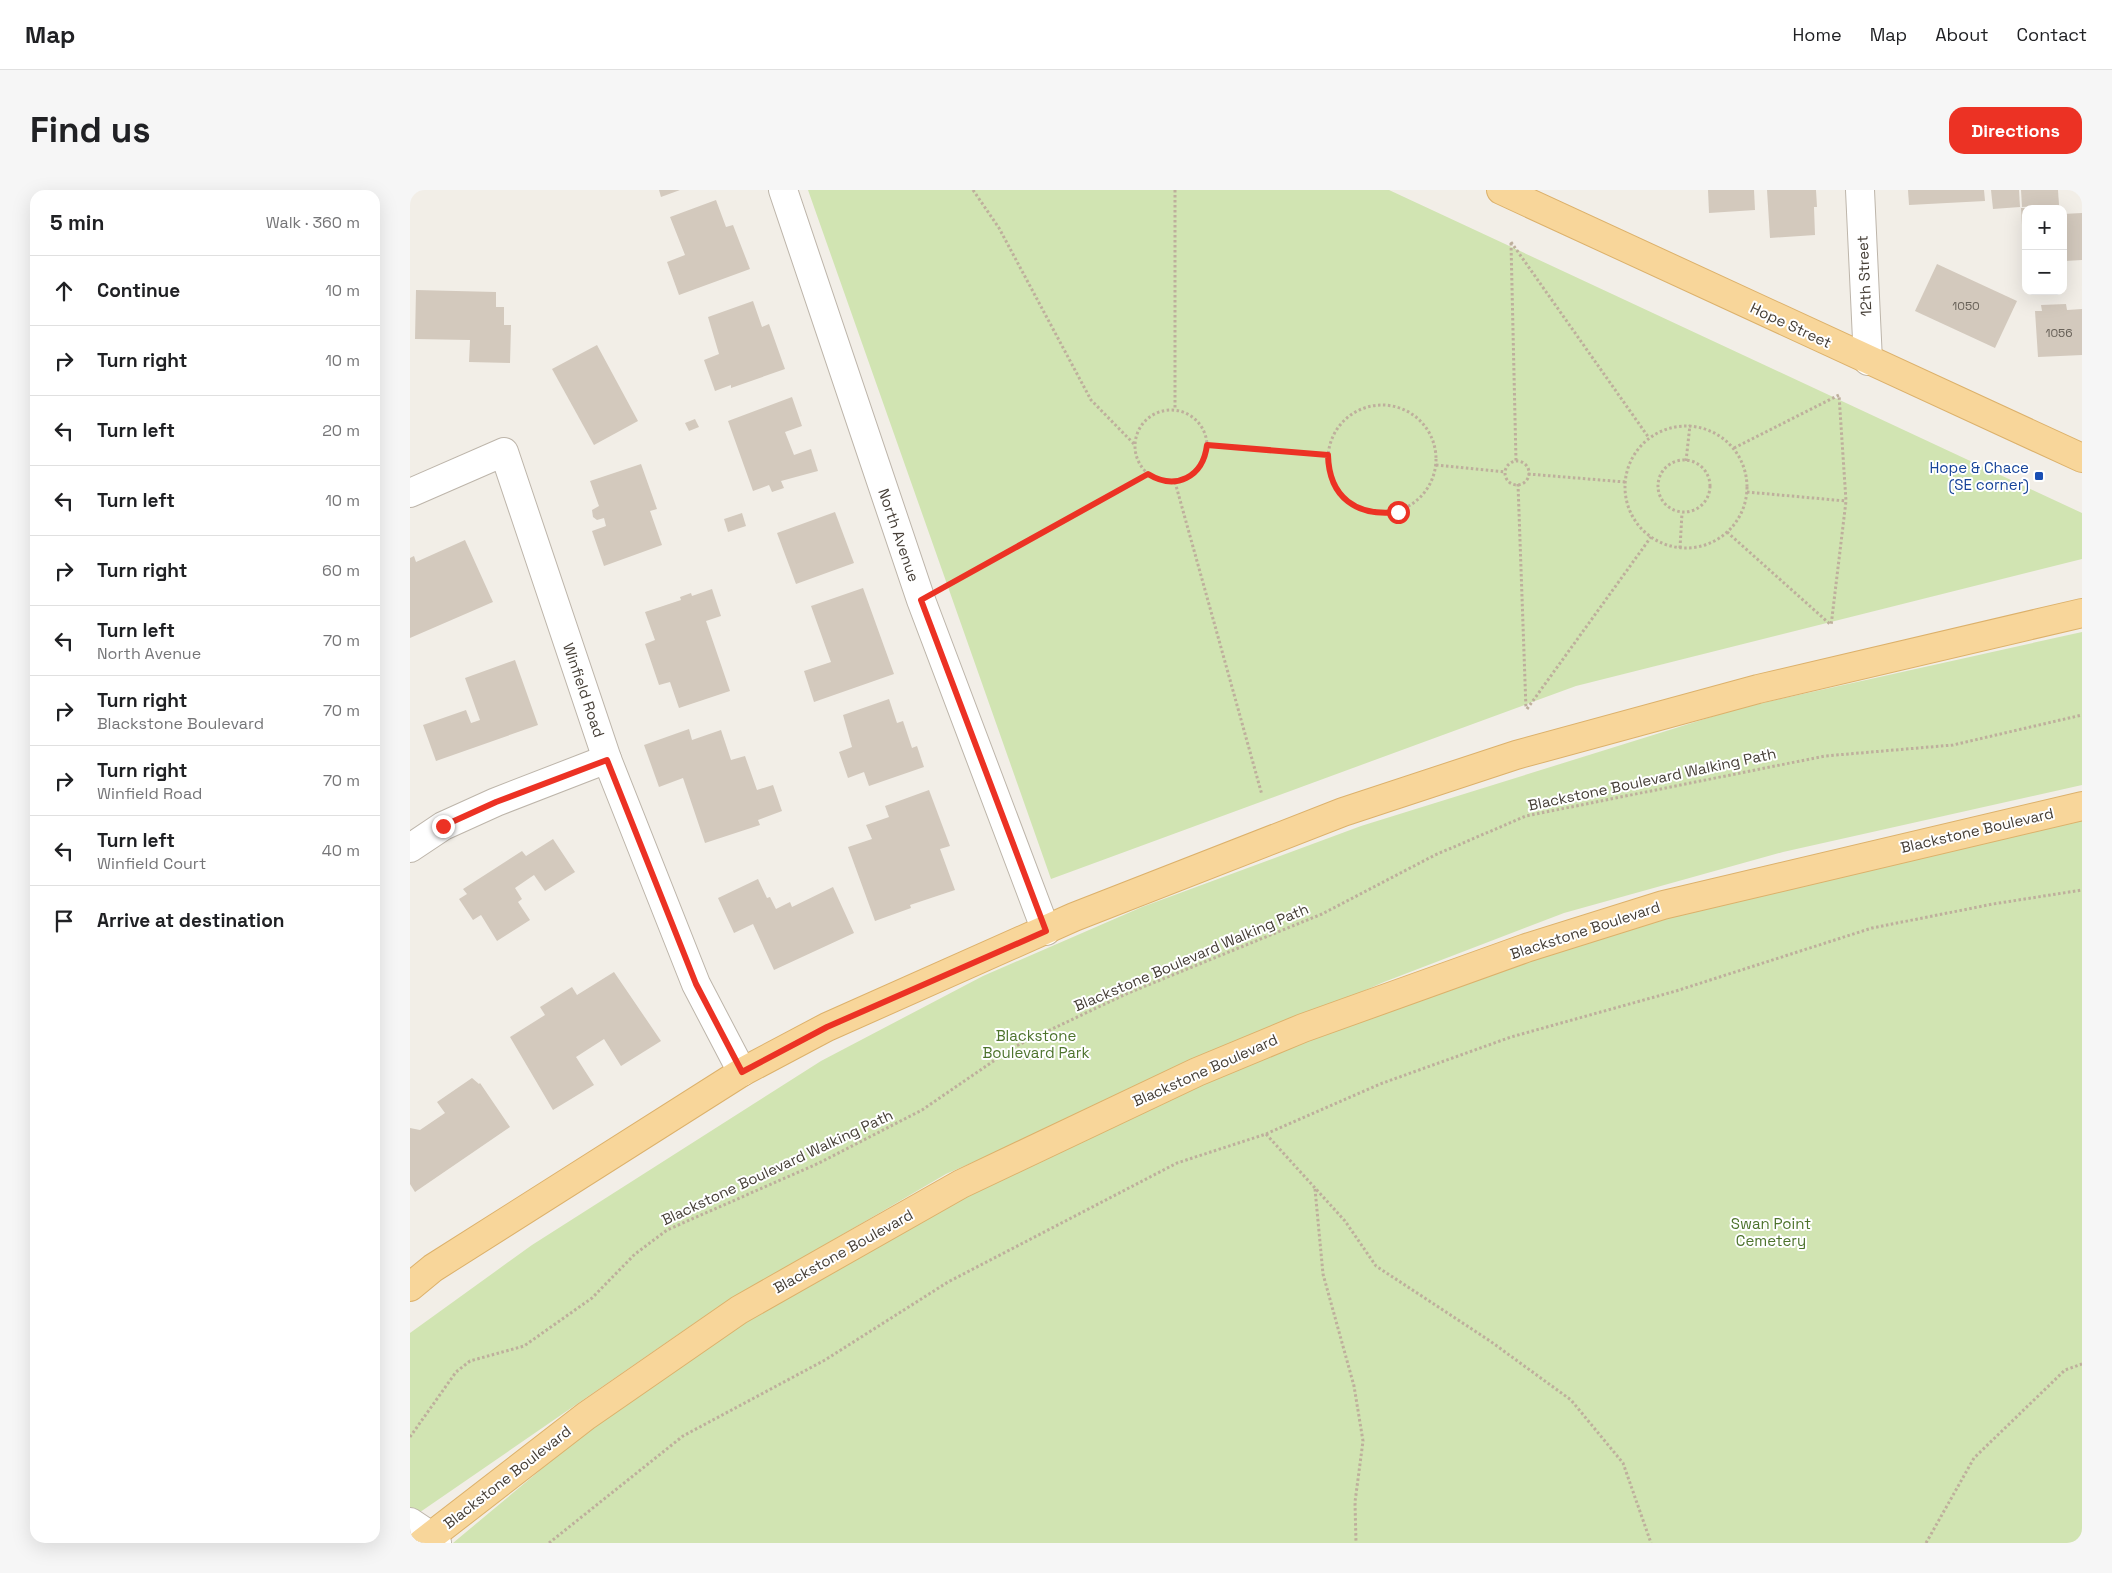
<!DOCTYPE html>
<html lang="en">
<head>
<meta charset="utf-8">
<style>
	body { margin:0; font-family:"Space Grotesk",sans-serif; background:#f6f6f6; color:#202124 }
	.controls { position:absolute; right:15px; top:15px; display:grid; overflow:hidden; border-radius:10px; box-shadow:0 5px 20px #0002 }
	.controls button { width:45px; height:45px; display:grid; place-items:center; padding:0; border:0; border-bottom:1px solid #e0e0e0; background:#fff; color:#202124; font:25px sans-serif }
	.stop { position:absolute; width:15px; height:15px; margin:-11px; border:4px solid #ec3224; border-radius:50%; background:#fff }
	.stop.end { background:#ec3224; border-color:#fff; box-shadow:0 1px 5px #0008 }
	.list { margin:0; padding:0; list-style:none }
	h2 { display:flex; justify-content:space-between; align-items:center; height:65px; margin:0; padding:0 20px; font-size:21px }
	h2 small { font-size:16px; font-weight:400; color:#757577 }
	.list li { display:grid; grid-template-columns:32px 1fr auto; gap:15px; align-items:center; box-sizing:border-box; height:70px; padding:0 20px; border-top:1px solid #e0e0e0 }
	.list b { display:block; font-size:19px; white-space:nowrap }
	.list p { margin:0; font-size:16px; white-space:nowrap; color:#757577 }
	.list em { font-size:16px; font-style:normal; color:#757577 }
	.icon { flex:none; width:28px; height:28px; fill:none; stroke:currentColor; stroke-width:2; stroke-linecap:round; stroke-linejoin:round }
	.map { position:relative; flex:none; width:1672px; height:1353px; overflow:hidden; border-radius:15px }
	header { display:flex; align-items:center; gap:30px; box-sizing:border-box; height:70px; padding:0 25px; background:#fff; border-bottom:1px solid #e0e0e0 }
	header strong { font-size:24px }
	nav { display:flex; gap:28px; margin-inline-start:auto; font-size:18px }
	.intro { display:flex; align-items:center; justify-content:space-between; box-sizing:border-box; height:120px; padding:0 30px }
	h1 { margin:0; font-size:35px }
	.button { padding:12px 22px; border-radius:15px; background:#ec3224; color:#fff; font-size:18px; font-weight:700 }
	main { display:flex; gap:30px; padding:0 30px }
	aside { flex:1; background:#fff; border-radius:15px; box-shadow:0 5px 20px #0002 }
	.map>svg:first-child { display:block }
	.green { fill:#d1e4b2 }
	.building { fill:#d3c9bd }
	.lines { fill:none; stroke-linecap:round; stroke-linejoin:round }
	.minor-casing { stroke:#bdb5aa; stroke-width:30 }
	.major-casing { stroke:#dcb16b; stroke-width:30 }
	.path { stroke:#beaf9c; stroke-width:3; stroke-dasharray:2.5 2.5; stroke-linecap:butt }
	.minor { stroke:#fff; stroke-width:28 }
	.major { stroke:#f8d69a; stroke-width:28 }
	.route { stroke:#ec3224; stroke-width:6 }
	.transit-dot { fill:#1a4fb4; stroke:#fff; stroke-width:2 }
	.labels { text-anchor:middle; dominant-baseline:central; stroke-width:4; stroke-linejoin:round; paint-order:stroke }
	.number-label { font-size:12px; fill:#686158 }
	.street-label { font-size:15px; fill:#453e36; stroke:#fff }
	.transit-label { font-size:15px; fill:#164399; stroke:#fff; text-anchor:end }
	.park-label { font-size:15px; fill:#4d732d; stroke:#fff }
</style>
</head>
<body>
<header>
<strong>Map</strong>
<nav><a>Home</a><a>Map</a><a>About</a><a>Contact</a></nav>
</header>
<div class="intro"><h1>Find us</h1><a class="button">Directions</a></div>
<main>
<aside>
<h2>5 min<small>Walk · 360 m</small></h2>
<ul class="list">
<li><svg class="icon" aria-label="ahead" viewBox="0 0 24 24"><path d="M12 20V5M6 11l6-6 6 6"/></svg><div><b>Continue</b></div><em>10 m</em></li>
<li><svg class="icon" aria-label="right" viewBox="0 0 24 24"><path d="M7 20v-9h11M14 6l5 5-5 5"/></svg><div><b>Turn right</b></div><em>10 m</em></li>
<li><svg class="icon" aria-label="left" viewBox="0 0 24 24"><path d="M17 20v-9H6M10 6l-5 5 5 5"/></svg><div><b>Turn left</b></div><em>20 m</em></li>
<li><svg class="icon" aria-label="left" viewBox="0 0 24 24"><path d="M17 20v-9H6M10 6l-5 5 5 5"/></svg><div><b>Turn left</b></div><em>10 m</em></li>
<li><svg class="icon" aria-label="right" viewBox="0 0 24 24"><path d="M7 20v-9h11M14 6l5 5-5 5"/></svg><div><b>Turn right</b></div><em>60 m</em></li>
<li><svg class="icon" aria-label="left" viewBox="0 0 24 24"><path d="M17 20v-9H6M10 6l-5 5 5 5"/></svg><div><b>Turn left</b><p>North Avenue</p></div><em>70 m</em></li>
<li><svg class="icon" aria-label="right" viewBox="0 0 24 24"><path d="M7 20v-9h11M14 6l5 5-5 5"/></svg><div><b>Turn right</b><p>Blackstone Boulevard</p></div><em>70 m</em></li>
<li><svg class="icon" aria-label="right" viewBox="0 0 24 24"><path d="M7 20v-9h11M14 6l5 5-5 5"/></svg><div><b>Turn right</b><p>Winfield Road</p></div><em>70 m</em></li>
<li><svg class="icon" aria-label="left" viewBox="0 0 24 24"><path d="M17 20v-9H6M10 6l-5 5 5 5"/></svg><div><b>Turn left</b><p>Winfield Court</p></div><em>40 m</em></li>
<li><svg class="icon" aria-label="arrive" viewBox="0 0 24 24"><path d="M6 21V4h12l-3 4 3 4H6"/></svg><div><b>Arrive at destination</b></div></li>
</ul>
</aside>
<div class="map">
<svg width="1672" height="1353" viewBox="0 0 1672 1353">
	<rect width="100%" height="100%" fill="#f2eee7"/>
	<g class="green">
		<polygon points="398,0 979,0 1672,323 1672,369 1166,496 641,689"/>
		<polygon points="1672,442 1672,595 1373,662 1154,723 974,792 536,984 305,1119 0,1329 0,1143 122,1055 411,871 573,786 732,717 951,636 1330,518"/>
		<polygon points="1672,613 1672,1353 43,1353 128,1282 217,1193 536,995 1133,753"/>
	</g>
	<g class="building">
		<polygon points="249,0 270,0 251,7"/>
		<polygon points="1298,0 1344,0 1345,20 1299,23"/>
		<polygon points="1357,0 1406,0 1407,17 1404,17 1405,45 1360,48"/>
		<polygon points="1498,0 1574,0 1575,11 1499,15"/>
		<polygon points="1581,0 1609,0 1610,17 1583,19"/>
		<polygon points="1611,0 1648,0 1649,15 1612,17"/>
		<polygon points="306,10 316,37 323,35 340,79 269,105 257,72 275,65 260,27"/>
		<polygon points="1611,18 1616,18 1616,35 1612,35"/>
		<polygon points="1672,23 1672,70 1655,71 1653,24"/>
		<polygon points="1527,74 1607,111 1585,158 1505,121"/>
		<polygon points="6,100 86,102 86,117 94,117 94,135 101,135 100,173 59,172 60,150 5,149"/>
		<polygon points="343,111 352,137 359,134 375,179 321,198 321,195 305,201 294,170 309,164 298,127"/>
		<polygon points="1656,114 1657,120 1672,119 1672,165 1628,167 1625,121 1632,121 1631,115"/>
		<polygon points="187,155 228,231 184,255 142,179"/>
		<polygon points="382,207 392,236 375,242 384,265 401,259 408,281 371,291 374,298 362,302 359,295 343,301 318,231"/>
		<polygon points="285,229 289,237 279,241 275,233"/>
		<polygon points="231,274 247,319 240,321 252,355 194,376 182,341 196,336 194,328 187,330 183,327 182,320 189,316 180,291"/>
		<polygon points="425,322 444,373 386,394 367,343"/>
		<polygon points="332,323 336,336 318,342 314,329"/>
		<polygon points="55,350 83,412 0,448 0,368 4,366 6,372"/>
		<polygon points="453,398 484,484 404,512 394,481 421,472 401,416"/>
		<polygon points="302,399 311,426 296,431 320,501 269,518 260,492 249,495 235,454 245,450 235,422 271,410 270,407 281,403 282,406"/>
		<polygon points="105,470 128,535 26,571 13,535 56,520 61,533 70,530 55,488"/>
		<polygon points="479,509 487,533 493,531 502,558 507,556 514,577 459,596 454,582 438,588 429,562 442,557 433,525"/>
		<polygon points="279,539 282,550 311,540 321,570 335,566 347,600 363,595 372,621 348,630 350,635 295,653 273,588 249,597 234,555"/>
		<polygon points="519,600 540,656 530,659 545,700 500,715 501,718 465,731 438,657 462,649 456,635 479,627 475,616"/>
		<polygon points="143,649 165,682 135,701 124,685 105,698 112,709 108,712 120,730 87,751 71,725 63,730 49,709 57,704 53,699 112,661 116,666"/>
		<polygon points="348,689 357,708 360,707 366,719 380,712 382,717 423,697 444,743 364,780 343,734 324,743 308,708"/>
		<polygon points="204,782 251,851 211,876 194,849 166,867 184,895 143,920 100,847 135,825 130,817 162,797 167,805"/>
		<polygon points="62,888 69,894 70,893 100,937 5,1002 0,994 0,938 10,940 35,923 27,912"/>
	</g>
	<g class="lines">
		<defs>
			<g id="minor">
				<polyline points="373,0 511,410 636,741"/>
				<polyline points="1450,0 1458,171"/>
				<polyline points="0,303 94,262 197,569 286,794 332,882"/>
				<polyline points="0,658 33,636 86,612 197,569"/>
				<polyline points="0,1332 21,1346 27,1353"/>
			</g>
			<g id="major">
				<polyline points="1091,0 1672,268"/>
				<polyline points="0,1097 23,1078 332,882 417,837 664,727 933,622 1106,565 1348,499 1672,423"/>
				<polyline points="12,1353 176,1226 329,1120 551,994 787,882 893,838 1116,758 1253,715 1672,616"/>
			</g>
		</defs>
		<use href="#minor" class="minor-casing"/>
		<use href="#major" class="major-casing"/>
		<g class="path">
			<polyline points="563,0 589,38 681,210 725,255"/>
			<polyline points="765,0 765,219"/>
			<polyline points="1101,52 1239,248"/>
			<polyline points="1101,53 1106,271"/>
			<circle cx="972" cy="269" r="54"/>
			<circle cx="761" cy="256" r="36"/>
			<circle cx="1276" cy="297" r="61"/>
			<polyline points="797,255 918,265"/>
			<polyline points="1324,258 1429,205 1436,311 1421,436"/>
			<circle cx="1274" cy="296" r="26"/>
			<polyline points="1276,271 1280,235"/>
			<circle cx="1107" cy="283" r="12"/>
			<polyline points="1026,275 1095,282"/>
			<polyline points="1118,284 1215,292"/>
			<polyline points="765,292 852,605"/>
			<polyline points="1108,294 1116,519"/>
			<polyline points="1337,302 1436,311"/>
			<polyline points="1317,342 1421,435"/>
			<polyline points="1270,358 1272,323"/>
			<polyline points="537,395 738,284"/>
			<polyline points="1117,519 1241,347"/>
			<polyline points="856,944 970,894 1101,847 1266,801 1462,738 1583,714 1672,700"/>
			<polyline points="905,999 913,1084 944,1196 953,1251 945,1312 946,1353"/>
			<polyline points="0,1247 46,1182 60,1171 114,1156 182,1108 225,1064 257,1040 409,973 512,920 604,857 716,804 912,724 1025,665 1116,626 1415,566 1543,555 1672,525"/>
			<polyline points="139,1353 273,1246 415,1170 538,1092 767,973 856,944 935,1031 966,1076 1080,1151 1161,1210 1213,1273 1241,1353"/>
			<polyline points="1516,1353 1564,1268 1655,1180 1672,1174"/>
		</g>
		<use href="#minor" class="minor"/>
		<use href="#major" class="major"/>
	</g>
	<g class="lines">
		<path class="route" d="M33,636L86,612L197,570L286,794L332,882L417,837L636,741L511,410L738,284C766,301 793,287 797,255L918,265C919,308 947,327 988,322"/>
	</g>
	<rect class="transit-dot" x="1624" y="281" width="10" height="10" rx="2.5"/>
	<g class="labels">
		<g class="number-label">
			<text x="1556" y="116">1050</text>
			<text x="1649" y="143">1056</text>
		</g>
		<g class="street-label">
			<text transform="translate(1454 86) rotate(-93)">12th Street</text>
			<text transform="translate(1381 135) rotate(25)">Hope Street</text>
			<text transform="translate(489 345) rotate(71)">North Avenue</text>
			<text transform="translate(174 500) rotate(71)">Winfield Road</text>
			<text transform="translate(1242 589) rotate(-12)">Blackstone Boulevard Walking Path</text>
			<text transform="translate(1567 640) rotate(-13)">Blackstone Boulevard</text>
			<text transform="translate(1175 740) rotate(-18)">Blackstone Boulevard</text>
			<text transform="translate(781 767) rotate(-23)">Blackstone Boulevard Walking Path</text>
			<text transform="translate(795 880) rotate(-24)">Blackstone Boulevard</text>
			<text transform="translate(367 977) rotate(-25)">Blackstone Boulevard Walking Path</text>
			<text transform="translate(433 1061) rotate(-29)">Blackstone Boulevard</text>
			<text transform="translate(97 1287) rotate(-38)">Blackstone Boulevard</text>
		</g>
		<g class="transit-label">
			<text x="1619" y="277">Hope &amp; Chace<tspan x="1619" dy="17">(SE corner)</tspan></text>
		</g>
		<g class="park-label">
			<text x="626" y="845">Blackstone<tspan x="626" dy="17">Boulevard Park</tspan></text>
			<text x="1361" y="1033">Swan Point<tspan x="1361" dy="17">Cemetery</tspan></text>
		</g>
	</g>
</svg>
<div class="controls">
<button>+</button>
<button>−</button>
</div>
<div class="stop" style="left:988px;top:322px"></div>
<div class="stop end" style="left:33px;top:636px"></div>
</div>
</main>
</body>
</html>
